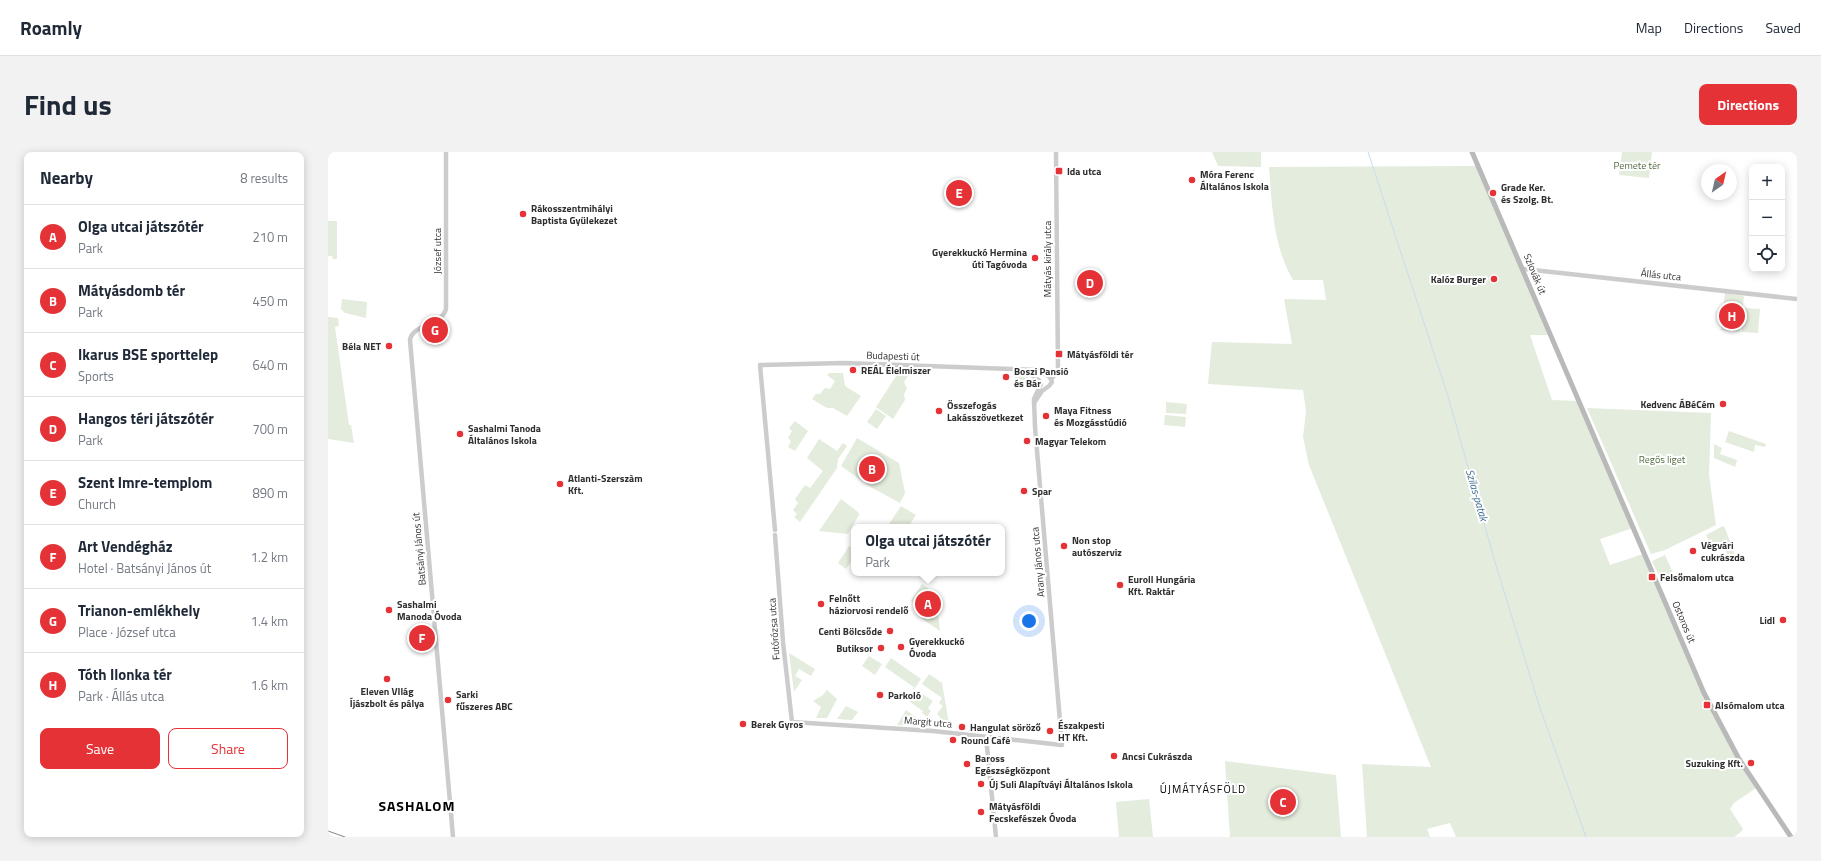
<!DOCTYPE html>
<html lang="en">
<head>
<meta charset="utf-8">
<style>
	body { margin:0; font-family:"Titillium Web",sans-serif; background:#f2f2f3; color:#1f2937 }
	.controls { position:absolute; right:12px; top:12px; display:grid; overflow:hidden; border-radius:8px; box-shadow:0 2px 10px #0003 }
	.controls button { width:36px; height:36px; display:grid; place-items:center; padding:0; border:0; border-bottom:1px solid #e0e1e3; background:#fff; color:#1f2937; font:20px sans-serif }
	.compass { position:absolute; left:1373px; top:12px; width:36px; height:36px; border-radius:50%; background:#fff; box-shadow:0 2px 10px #0003; rotate:34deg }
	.you { position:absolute; left:701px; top:469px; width:14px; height:14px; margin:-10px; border:3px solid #fff; border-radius:50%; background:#1a73e8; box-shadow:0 0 0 6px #1a73e833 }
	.badge { display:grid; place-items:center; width:26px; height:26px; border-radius:50%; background:#e43236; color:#fff; font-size:13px; font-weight:700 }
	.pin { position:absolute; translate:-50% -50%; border:2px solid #fff; box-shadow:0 1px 4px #0006 }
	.popup { position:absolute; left:523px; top:372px; width:154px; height:52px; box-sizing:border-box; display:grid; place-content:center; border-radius:8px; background:#fff; filter:drop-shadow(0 1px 3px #0005); font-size:13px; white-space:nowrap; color:#747a83 }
	.popup b { font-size:15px; color:#1f2937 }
	.popup::after { content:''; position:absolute; left:50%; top:100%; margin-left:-8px; border:8px solid transparent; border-top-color:#fff }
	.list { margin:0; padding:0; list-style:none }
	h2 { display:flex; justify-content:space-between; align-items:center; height:52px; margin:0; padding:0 16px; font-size:17px }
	h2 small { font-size:13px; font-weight:400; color:#747a83 }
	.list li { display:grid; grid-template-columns:26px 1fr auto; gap:12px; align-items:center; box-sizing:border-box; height:64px; padding:0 16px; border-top:1px solid #e0e1e3 }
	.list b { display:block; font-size:15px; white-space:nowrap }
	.list p { margin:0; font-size:13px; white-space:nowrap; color:#747a83 }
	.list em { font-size:13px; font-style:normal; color:#747a83 }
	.actions { display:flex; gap:8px; padding:12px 16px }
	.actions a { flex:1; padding:9px 0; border:1px solid #e43236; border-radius:8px; text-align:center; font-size:14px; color:#e43236 }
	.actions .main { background:#e43236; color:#fff }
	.icon { flex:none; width:22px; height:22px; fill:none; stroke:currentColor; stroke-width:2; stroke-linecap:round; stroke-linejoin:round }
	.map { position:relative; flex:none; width:1469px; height:685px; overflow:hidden; border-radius:8px }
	header { display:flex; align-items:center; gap:24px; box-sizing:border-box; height:56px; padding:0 20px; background:#fff; border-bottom:1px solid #e0e1e3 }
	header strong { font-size:19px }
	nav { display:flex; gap:22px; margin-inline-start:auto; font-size:14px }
	.intro { display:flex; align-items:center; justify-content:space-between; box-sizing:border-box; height:96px; padding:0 24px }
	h1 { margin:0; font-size:28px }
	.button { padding:10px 18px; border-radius:8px; background:#e43236; color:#fff; font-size:14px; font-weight:700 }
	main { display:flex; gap:24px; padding:0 24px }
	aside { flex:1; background:#fff; border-radius:8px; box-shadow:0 2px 10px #0003 }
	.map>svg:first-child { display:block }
	.green { fill:#e4ecdd }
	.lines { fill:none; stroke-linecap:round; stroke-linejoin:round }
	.stream { stroke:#c9dcec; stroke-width:1 }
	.tertiary { stroke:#ccc; stroke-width:4.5 }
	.secondary { stroke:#b9b9b9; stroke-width:5 }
	.tram { stroke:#848484; stroke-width:1 }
	.poi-dot { fill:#e43236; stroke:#fff; stroke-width:1.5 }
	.labels { text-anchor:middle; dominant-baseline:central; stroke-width:4; stroke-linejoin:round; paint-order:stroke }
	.park-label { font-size:10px; fill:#4f6a3c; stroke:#fff }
	.poi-label { font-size:10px; font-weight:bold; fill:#2f2f2f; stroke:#fff; text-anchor:start }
	.street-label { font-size:10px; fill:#2f2f2f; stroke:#fff }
	.water-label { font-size:11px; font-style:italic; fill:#3d6c91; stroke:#fff }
	.neighbourhood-label { font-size:11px; letter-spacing:1px; fill:#000; stroke:#fff }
	.district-label { font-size:14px; font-weight:bold; letter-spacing:1px; fill:#000; stroke:#fff }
</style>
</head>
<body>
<header>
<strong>Roamly</strong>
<nav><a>Map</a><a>Directions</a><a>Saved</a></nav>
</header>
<div class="intro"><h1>Find us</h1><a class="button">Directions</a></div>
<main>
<aside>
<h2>Nearby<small>8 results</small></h2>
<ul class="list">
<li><span class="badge">A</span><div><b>Olga utcai játszótér</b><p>Park</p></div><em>210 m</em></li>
<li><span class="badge">B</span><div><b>Mátyásdomb tér</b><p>Park</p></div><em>450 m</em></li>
<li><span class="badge">C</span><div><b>Ikarus BSE sporttelep</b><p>Sports</p></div><em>640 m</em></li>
<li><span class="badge">D</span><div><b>Hangos téri játszótér</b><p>Park</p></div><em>700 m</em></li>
<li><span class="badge">E</span><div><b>Szent Imre-templom</b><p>Church</p></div><em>890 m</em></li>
<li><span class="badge">F</span><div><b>Art Vendégház</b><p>Hotel · Batsányi János út</p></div><em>1.2 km</em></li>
<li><span class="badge">G</span><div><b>Trianon-emlékhely</b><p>Place · József utca</p></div><em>1.4 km</em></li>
<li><span class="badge">H</span><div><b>Tóth Ilonka tér</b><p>Park · Állás utca</p></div><em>1.6 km</em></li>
</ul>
<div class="actions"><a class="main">Save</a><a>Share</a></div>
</aside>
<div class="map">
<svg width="1469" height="685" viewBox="0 0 1469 685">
	<rect width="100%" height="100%" fill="#fff"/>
	<g class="green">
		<polygon points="884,0 933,0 933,15 890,14"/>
		<polygon points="1294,0 1324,0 1321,26 1291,23"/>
		<path d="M1148,14L1221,183H1202L1224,248L1250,249L1305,376L1272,387L1282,413L1315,402L1375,541L1428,636L1406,651L1402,657L1415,677L1413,680L1406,685H1128L1122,671L1099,677L1102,685H1039L1034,612L1103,615L981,313L975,285L978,259L975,238L880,232L884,190L964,192L956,147L998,148L995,128H965C945,94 944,53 941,15Z"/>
		<polygon points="0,69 9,69 9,107 5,107 4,104 0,104"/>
		<polygon points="755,124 769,124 770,143 754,142"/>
		<polygon points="1397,141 1416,144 1412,180 1393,178"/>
		<polygon points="14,147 39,150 38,166 17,161 13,157"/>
		<polygon points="1415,156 1432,157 1430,181 1413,180"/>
		<polygon points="0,165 10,166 11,174 7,175 21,273 23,273 26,291 0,287"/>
		<polygon points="110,171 115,174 116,183 114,185 90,179"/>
		<polygon points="574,215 585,216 576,230 579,237 576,242 577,248 565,267 548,255"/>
		<polygon points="689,219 697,220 700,223 700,236 694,234 695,231 697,231 697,228 693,228 694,234 691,234 690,236 688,235 687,221"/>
		<polygon points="501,221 515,221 517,234 533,244 519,264 505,256 499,256 484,247 488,242 492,242 497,236 502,237 507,229 499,223"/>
		<polygon points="838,250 859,252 858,262 838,261"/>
		<polygon points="1259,256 1383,261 1381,323 1388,373 1337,398 1323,402"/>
		<polygon points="548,257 558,264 549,277 539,270"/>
		<polygon points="837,263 858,265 857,275 836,273"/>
		<polygon points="467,269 480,279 467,299 460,295 463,289 460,286 464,279 461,276"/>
		<polygon points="1401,279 1438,292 1437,295 1427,293 1426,300 1397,290"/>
		<polygon points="529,286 571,311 577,341 572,351 541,334 513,314"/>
		<polygon points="491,287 509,299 515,291 519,294 510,307 509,316 472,370 466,365 469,362 465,358 470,351 467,347 477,333 482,336 495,319 479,306"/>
		<polygon points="1386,292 1394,296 1392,302 1409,308 1407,315 1386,306"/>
		<polygon points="513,347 530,360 531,363 520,382 491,379"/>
		<polygon points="573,354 588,363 580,375 573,371 571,375 559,375"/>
		<polygon points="1395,374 1397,376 1409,409 1402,409 1397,397 1382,391 1378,383"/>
		<polygon points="521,394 526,397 526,406 518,417 510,411"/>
		<polygon points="1337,403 1346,423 1333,428 1324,409"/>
		<polygon points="594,432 608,442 612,479 593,466 598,459 583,449"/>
		<polygon points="461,501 487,517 483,524 471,517 467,524 474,528 466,540"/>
		<polygon points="541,504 554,512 547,523 534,514"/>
		<polygon points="563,506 593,527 587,536 557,515"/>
		<polygon points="601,522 614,531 621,572 606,574 612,565 609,562 615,554 611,551 614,546 594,532"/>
		<polygon points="499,538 509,547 499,566 488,566 493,555 485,549 495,543"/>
		<polygon points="590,539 605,549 600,556 603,559 599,565 594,561 595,559 582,550"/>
		<polygon points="518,554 530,560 524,568 509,567"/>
		<polygon points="578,558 590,567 591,574 569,573"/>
		<polygon points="897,609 1008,623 1013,685 902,685"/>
		<polygon points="821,647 825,685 791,685 788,650"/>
	</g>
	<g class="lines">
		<polyline class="stream" points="1040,0 1119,241 1167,410 1211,553 1258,685"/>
		<g class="tertiary">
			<path d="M118,0V157C112,176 85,171 82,188L125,685"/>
			<polyline points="1196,117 1469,147"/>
			<polyline points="696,218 712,229"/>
			<polyline points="723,227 730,219 728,0"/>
			<polyline points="447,378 432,213 515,211 710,218 722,225 724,230 721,234 714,239 706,251"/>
			<polyline points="447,383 455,490 464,570 605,579 734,593 707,275 706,247 713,232"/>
			<polyline points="658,585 668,685"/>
		</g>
		<polyline class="secondary" points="1144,0 1376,541 1411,607 1463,685"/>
		<polyline class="tram" points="0,679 17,685"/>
	</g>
	<g class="poi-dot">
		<rect x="727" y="15" width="8" height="8" rx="2"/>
		<circle cx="864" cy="28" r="4"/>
		<circle cx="1165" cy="41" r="4"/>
		<circle cx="195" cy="62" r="4"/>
		<circle cx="707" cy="106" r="4"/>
		<circle cx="1166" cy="127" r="4"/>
		<circle cx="61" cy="194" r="4"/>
		<rect x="727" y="198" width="8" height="8" rx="2"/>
		<circle cx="525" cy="218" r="4"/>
		<circle cx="678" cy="225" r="4"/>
		<circle cx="1395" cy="252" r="4"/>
		<circle cx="611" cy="259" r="4"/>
		<circle cx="718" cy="264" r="4"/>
		<circle cx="132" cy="282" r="4"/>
		<circle cx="699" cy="289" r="4"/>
		<circle cx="232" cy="332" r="4"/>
		<circle cx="696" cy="339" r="4"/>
		<circle cx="736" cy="394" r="4"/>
		<circle cx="1365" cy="399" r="4"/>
		<rect x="1320" y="421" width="8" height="8" rx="2"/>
		<circle cx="792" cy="433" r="4"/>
		<circle cx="493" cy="452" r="4"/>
		<circle cx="61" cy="458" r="4"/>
		<circle cx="1455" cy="468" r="4"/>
		<circle cx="562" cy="479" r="4"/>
		<circle cx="573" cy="495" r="4"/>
		<circle cx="553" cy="496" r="4"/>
		<circle cx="59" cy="527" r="4"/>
		<circle cx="552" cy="543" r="4"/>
		<circle cx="120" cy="548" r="4"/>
		<rect x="1375" y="549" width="8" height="8" rx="2"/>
		<circle cx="415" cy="572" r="4"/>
		<circle cx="634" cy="575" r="4"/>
		<circle cx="722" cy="579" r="4"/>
		<circle cx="625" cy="588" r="4"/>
		<circle cx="786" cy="604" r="4"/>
		<circle cx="1423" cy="611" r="4"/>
		<circle cx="639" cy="612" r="4"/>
		<circle cx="653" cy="632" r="4"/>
		<circle cx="653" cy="660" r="4"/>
	</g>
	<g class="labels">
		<g class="park-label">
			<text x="1309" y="13">Pemete tér</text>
			<text x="1334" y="307">Regős liget</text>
		</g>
		<g class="poi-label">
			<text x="739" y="19">Ida utca</text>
			<text x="872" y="22">Móra Ferenc<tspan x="872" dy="12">Általános Iskola</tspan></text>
			<text x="1173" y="35">Grade Ker.<tspan x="1173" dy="12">és Szolg. Bt.</tspan></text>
			<text x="203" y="56">Rákosszentmihályi<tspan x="203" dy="12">Baptista Gyülekezet</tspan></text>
			<text x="699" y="100" text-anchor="end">Gyerekkuckó Hermina<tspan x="699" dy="12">úti Tagóvoda</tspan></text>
			<text x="1158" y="127" text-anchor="end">Kalóz Burger</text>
			<text x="53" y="194" text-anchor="end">Béla NET</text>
			<text x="739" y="202">Mátyásföldi tér</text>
			<text x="533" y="218">REÁL Élelmiszer</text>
			<text x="686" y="219">Boszi Pansió<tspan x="686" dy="12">és Bár</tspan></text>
			<text x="1387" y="252" text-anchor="end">Kedvenc ÁBéCém</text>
			<text x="619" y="253">Összefogás<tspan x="619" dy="12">Lakásszövetkezet</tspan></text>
			<text x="726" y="258">Maya Fitness<tspan x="726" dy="12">és Mozgásstúdió</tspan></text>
			<text x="140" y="276">Sashalmi Tanoda<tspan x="140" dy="12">Általános Iskola</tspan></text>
			<text x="707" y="289">Magyar Telekom</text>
			<text x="240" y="326">Atlanti-Szerszàm<tspan x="240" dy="12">Kft.</tspan></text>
			<text x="704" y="339">Spar</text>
			<text x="744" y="388">Non stop<tspan x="744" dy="12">autószerviz</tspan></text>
			<text x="1373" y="393">Végvári<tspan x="1373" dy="12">cukrászda</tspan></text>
			<text x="1332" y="425">Felsőmalom utca</text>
			<text x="800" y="427">Euroll Hungária<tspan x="800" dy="12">Kft. Raktár</tspan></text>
			<text x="501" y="446">Felnőtt<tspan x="501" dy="12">háziorvosi rendelő</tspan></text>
			<text x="69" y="452">Sashalmi<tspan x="69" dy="12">Manoda Óvoda</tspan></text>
			<text x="1447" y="468" text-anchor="end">Lidl</text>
			<text x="554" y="479" text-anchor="end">Centi Bölcsőde</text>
			<text x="581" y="489">Gyerekkuckó<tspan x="581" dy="12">Óvoda</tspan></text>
			<text x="545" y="496" text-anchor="end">Butiksor</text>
			<text x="59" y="539" text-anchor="middle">Eleven VIlág<tspan x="59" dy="12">Íjászbolt és pálya</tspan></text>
			<text x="128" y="542">Sarki<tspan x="128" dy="12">fűszeres ABC</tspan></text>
			<text x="560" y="543">Parkoló</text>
			<text x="1387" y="553">Alsómalom utca</text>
			<text x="423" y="572">Berek Gyros</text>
			<text x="730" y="573">Északpesti<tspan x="730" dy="12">HT Kft.</tspan></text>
			<text x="642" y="575">Hangulat söröző</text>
			<text x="633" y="588">Round Café</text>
			<text x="794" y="604">Ancsi Cukrászda</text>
			<text x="647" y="606">Baross<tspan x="647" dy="12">Egészségközpont</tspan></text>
			<text x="1415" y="611" text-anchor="end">Suzuking Kft.</text>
			<text x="661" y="632">Új Suli Alapítváyi Általános Iskola</text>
			<text x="661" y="654">Mátyásföldi<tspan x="661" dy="12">Fecskefészek Óvoda</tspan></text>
		</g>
		<g class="street-label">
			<text transform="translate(109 99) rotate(-90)">József utca</text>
			<text transform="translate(719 107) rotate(-90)">Mátyás király utca</text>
			<text transform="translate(1207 122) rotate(67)">Szlovák út</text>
			<text transform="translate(1333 123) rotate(6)">Állás utca</text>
			<text transform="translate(565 204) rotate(2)">Budapesti út</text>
			<text transform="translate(91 397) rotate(-95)">Batsányi János út</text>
			<text transform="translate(710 410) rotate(-95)">Arany János utca</text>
			<text transform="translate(1356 470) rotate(67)">Ostoros út</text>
			<text transform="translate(446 477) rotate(-94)">Futórózsa utca</text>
			<text transform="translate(600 570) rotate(5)">Margit utca</text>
		</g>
		<g class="water-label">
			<text transform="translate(1149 343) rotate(74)">Szilas-patak</text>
		</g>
		<g class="neighbourhood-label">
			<text x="875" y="637">ÚJMÁTYÁSFÖLD</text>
		</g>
		<g class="district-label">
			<text x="89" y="653">SASHALOM</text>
		</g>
	</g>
</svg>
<div class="controls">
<button>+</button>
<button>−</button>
<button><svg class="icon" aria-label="locate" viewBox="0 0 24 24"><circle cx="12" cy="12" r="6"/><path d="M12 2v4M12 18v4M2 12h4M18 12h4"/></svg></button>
</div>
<svg class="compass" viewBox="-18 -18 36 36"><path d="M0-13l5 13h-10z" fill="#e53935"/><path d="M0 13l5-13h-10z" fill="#747a83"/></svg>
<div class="you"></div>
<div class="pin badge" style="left:600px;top:452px">A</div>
<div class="popup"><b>Olga utcai játszótér</b>Park</div>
<div class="pin badge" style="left:544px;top:317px">B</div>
<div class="pin badge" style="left:955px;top:650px">C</div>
<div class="pin badge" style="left:762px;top:131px">D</div>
<div class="pin badge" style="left:631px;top:41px">E</div>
<div class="pin badge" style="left:94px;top:486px">F</div>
<div class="pin badge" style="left:107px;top:178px">G</div>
<div class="pin badge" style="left:1404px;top:164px">H</div>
</div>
</main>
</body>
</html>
